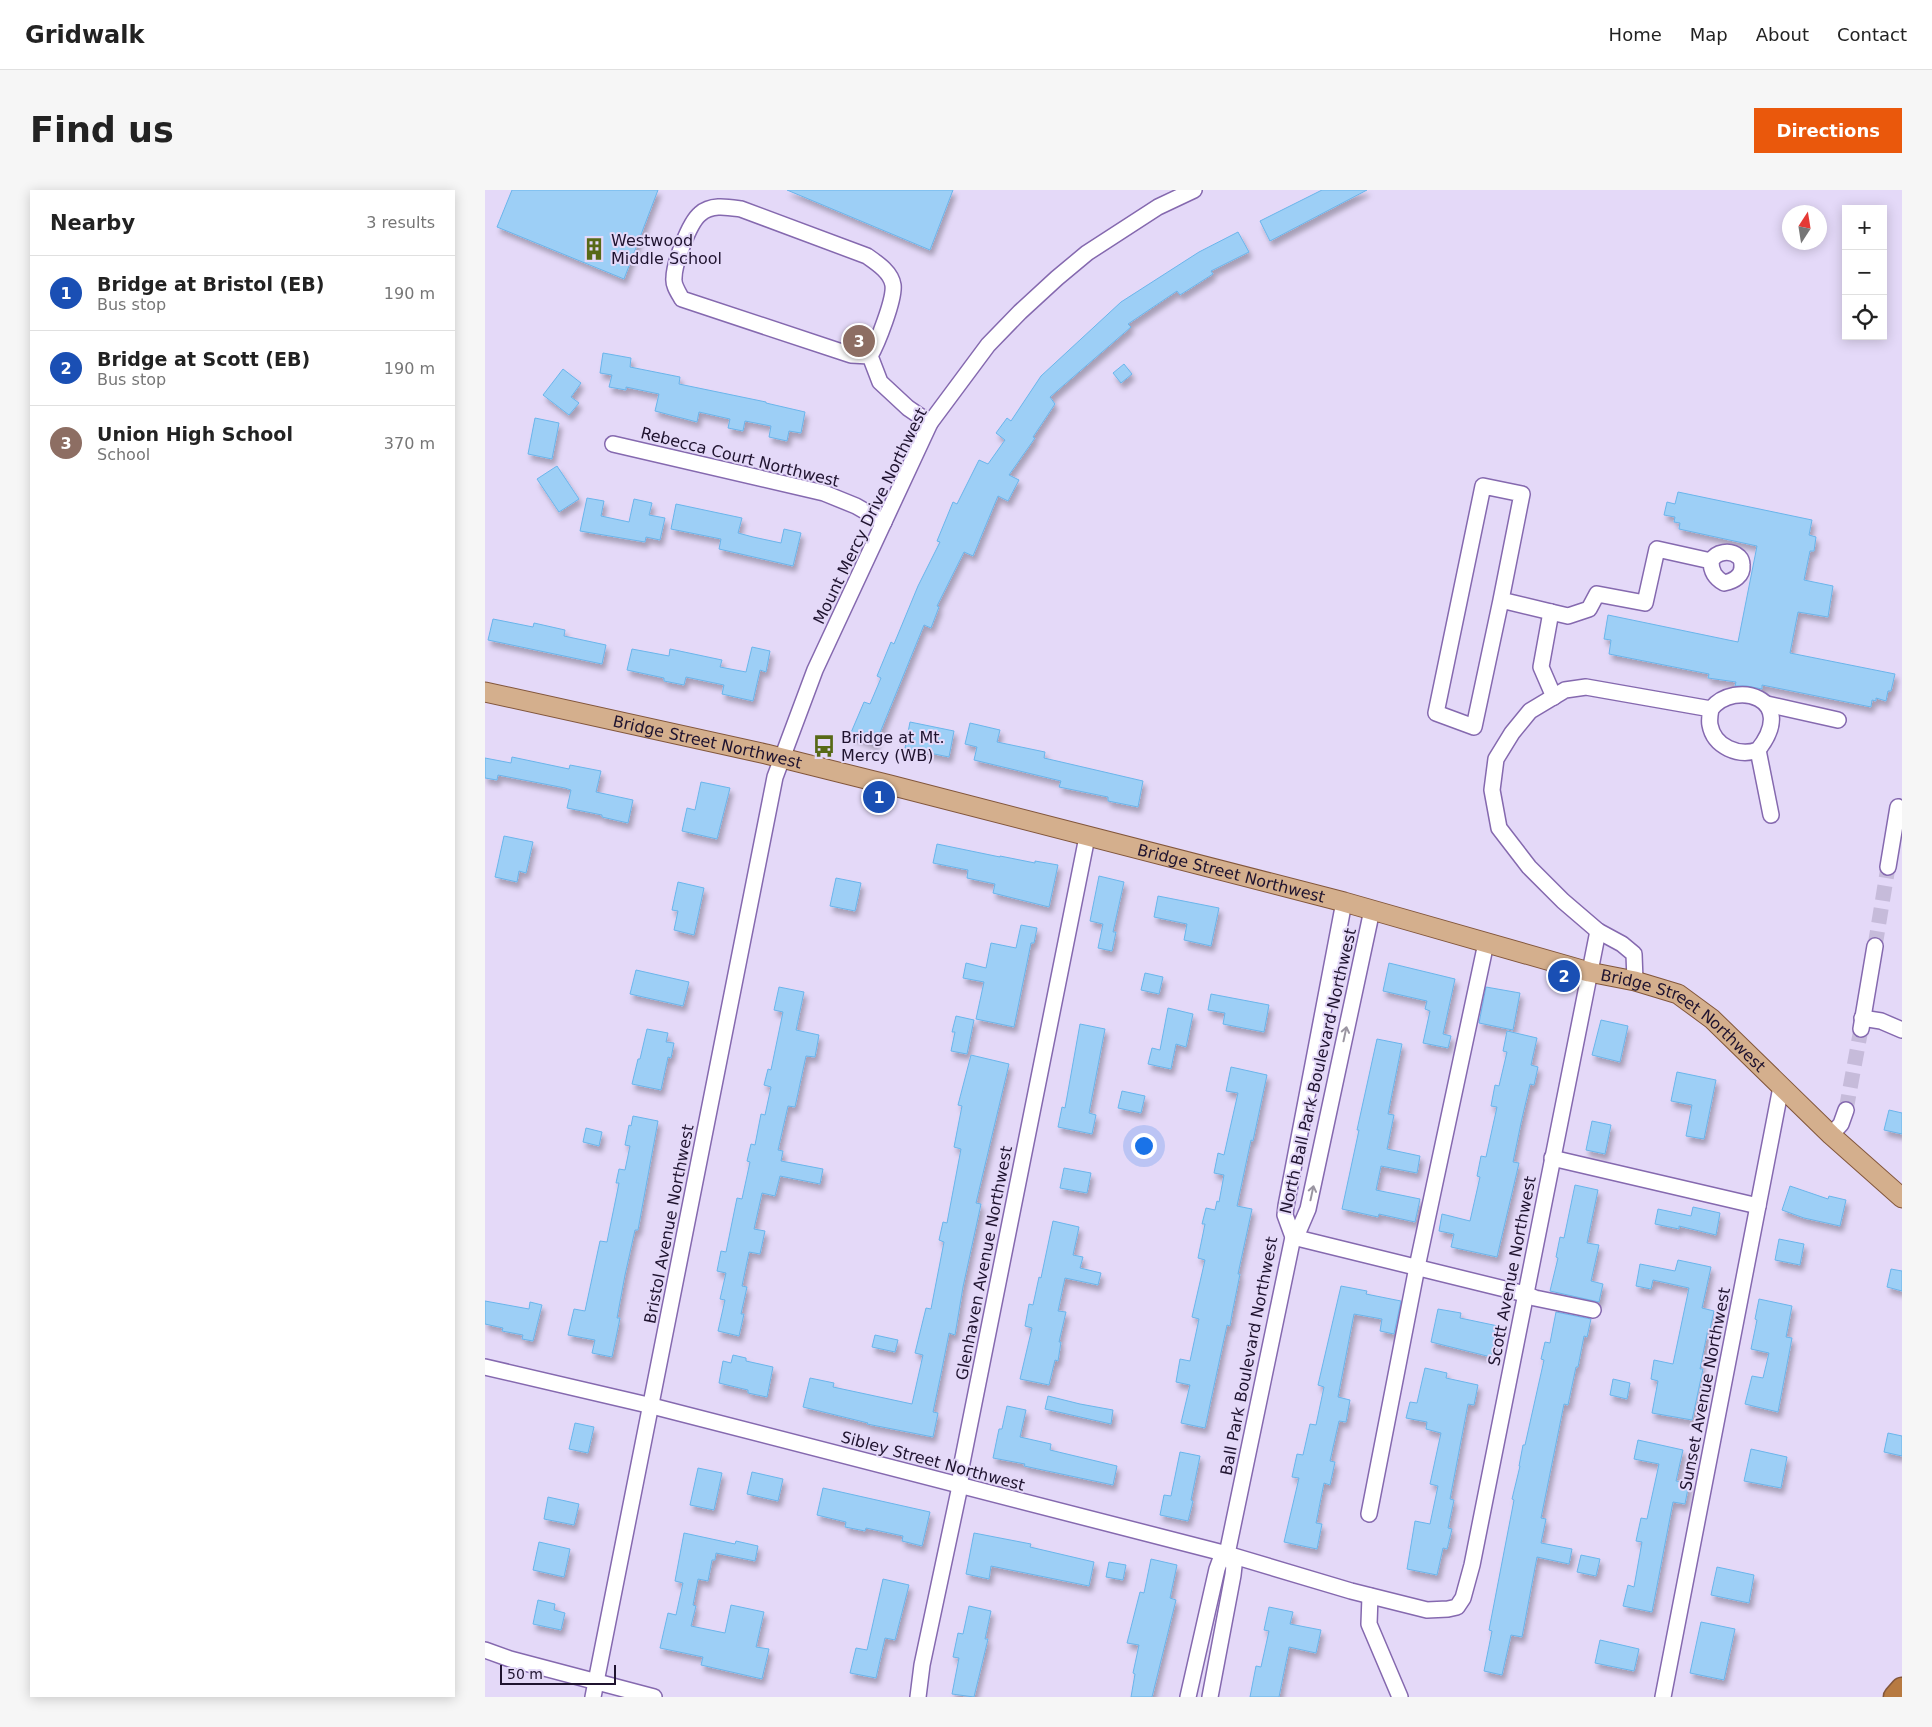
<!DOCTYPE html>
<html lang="en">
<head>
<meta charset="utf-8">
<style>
	body { margin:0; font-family:"DejaVu Sans",sans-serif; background:#f6f6f6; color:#222 }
	.controls { position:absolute; right:15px; top:15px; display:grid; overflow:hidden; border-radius:0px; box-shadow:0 2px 12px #0003 }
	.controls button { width:45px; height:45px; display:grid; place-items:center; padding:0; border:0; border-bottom:1px solid #e0e0e0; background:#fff; color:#222; font:25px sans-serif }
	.compass { position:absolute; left:1297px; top:15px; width:45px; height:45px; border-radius:50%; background:#fff; box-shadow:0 2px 12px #0003; rotate:12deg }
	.scale { position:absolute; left:15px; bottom:12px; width:116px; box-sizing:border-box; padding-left:5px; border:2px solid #1f132f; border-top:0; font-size:14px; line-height:18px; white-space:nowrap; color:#1f132f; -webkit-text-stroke:4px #e4d9f8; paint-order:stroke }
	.you { position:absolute; left:658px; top:955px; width:18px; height:18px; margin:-12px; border:4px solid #fff; border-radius:50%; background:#1a73e8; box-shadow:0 0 0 8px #1a73e833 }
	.badge { display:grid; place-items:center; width:32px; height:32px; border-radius:50%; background:#ea580c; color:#fff; font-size:16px; font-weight:700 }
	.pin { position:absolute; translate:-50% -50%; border:2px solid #fff; box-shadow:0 1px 5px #0006 }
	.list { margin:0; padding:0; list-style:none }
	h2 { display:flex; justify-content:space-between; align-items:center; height:65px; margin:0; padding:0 20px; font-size:21px }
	h2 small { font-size:16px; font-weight:400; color:#767676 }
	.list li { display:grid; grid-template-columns:32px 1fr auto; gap:15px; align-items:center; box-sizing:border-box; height:75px; padding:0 20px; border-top:1px solid #e0e0e0 }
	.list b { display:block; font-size:19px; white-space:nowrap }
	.list p { margin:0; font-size:16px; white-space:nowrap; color:#767676 }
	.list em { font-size:16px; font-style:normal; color:#767676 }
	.icon { flex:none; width:28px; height:28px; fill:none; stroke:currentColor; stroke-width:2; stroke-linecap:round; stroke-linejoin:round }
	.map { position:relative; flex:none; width:1417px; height:1507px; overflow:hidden; border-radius:0px }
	header { display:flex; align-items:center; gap:30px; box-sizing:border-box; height:70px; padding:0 25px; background:#fff; border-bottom:1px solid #e0e0e0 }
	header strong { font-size:24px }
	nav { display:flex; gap:28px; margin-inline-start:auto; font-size:18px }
	.intro { display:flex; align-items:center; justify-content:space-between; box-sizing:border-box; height:120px; padding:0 30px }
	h1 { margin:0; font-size:35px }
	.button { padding:12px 22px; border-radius:0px; background:#ea580c; color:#fff; font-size:18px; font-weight:700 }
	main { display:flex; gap:30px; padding:0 30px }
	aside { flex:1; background:#fff; border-radius:0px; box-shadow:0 2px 12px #0003 }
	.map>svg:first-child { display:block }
	.building { fill:#9dcff6; stroke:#6ab5eb; filter:url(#shadow) }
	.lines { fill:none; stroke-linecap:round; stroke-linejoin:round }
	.minor-tunnel { stroke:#c6bbda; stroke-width:15; stroke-dasharray:15 8; stroke-linecap:butt }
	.minor-casing { stroke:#8569af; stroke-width:18 }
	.major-casing { stroke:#82563b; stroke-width:21 }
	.highway-casing { stroke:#82563b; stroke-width:25 }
	.minor { stroke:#fff; stroke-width:15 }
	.major { stroke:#d4af8d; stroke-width:19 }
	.highway { stroke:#b77a41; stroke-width:22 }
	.oneway { stroke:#9a95a1 }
	.labels { text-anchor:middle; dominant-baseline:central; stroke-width:4; stroke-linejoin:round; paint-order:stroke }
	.poi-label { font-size:16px; fill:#1f132f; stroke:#e4d9f8; text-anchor:start }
	.street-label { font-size:16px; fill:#1f132f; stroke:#e4d9f8 }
</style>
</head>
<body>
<header>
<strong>Gridwalk</strong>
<nav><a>Home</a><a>Map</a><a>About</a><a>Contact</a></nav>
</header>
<div class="intro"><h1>Find us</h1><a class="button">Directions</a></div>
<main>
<aside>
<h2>Nearby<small>3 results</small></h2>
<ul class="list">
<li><span class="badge" style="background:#1a4fb4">1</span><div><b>Bridge at Bristol (EB)</b><p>Bus stop</p></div><em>190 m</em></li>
<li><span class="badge" style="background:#1a4fb4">2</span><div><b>Bridge at Scott (EB)</b><p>Bus stop</p></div><em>190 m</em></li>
<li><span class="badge" style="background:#8d6e63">3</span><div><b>Union High School</b><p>School</p></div><em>370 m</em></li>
</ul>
</aside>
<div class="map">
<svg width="1417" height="1507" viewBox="0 0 1417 1507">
	<defs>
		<filter id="shadow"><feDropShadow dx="3" dy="5.5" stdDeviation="2.5" flood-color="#0004"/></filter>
	</defs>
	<rect width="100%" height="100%" fill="#e4d9f8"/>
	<g class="building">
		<polygon points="27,0 173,0 139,89 12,37"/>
		<polygon points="302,0 468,0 445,60"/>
		<polygon points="837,0 882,0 785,51 775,31"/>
		<polygon points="753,42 764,62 726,81 728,84 695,105 692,101 643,134 646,137 565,207 570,214 548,247 550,248 524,285 534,290 523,311 513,306 488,366 479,362 452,416 454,417 446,438 439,435 390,555 365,545 379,512 385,514 396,488 392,486 406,452 409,454 433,396 455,352 452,351 468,312 472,314 494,270 503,274 520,250 511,243 522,228 526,231 556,186 636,112 714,62"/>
		<polygon points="118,163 146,168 145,177 195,187 194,194 281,212 281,213 320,222 316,243 304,241 302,251 284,247 286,236 260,231 258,241 243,238 245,229 214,222 212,232 170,221 174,204 141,197 141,200 124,197 127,185 115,183"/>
		<polygon points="639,174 647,184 636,193 628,183"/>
		<polygon points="78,179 96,193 86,207 94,213 84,225 58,205"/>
		<polygon points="50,228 74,233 67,269 43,264"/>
		<polygon points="72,276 94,309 74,322 52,289"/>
		<polygon points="1193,302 1327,330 1324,345 1331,347 1329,361 1325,361 1319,390 1348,396 1343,427 1313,422 1305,463 1410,484 1406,501 1403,501 1401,511 1391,508 1391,511 1387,510 1386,517 1277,495 1277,499 1262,496 1250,496 1251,492 1223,488 1224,484 1124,464 1126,450 1119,449 1123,425 1253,452 1272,356 1194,339 1195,333 1189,332 1190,327 1179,325 1182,312 1190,314"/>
		<polygon points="102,308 119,311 116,326 144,332 149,309 167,313 164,325 180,328 175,350 161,347 160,352 95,341"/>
		<polygon points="191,314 257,328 253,343 268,347 296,353 299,339 316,343 308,376 234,359 236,349 186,339"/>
		<polygon points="8,429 48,437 49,433 80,440 79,446 121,455 117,474 3,450"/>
		<polygon points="267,457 285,461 281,482 275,480 268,511 237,504 239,495 201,487 199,495 179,491 179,488 142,480 147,459 184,466 185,459 237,470 235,477 261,482"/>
		<polygon points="425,532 469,541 464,567 420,558"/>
		<polygon points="485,533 515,540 512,552 560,562 559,568 658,591 653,617 623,611 623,607 574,597 576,591 489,570 492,557 480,554"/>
		<polygon points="27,567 84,579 85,575 116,581 111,602 148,610 143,633 117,627 117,625 82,618 86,600 80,598 13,585 12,590 0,588 0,568 26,573"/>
		<polygon points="216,592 245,598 232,649 197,641 202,618 210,620"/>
		<polygon points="19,646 48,652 41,683 34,681 32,692 10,687"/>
		<polygon points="452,654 515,667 515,666 550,673 550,671 573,675 564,717 508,703 510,694 482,688 483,680 448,673"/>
		<polygon points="614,686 639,692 628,742 631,742 627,761 613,758 618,734 605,731"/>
		<polygon points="351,688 376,693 370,721 345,716"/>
		<polygon points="193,692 219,698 209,745 189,740 193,721 187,720"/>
		<polygon points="673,706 734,718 726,756 699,750 702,734 669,727"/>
		<polygon points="536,735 552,738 549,753 546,753 529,837 491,829 499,792 478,788 481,773 501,778 506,753 531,758"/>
		<polygon points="904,773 970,789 958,844 966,846 963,858 938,853 945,821 940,819 942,811 898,801"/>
		<polygon points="151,780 204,792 198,816 145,804"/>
		<polygon points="660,783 678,787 674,804 656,800"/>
		<polygon points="294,797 319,802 311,840 334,845 330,867 321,866 310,917 303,916 293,960 298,961 296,971 338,979 335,994 295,986 290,1006 277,1003 269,1039 280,1041 275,1064 264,1062 257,1096 262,1097 256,1124 259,1124 254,1146 233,1141 240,1110 235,1109 241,1083 232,1081 236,1061 241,1062 252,1008 257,1009 265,972 262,971 266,954 270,955 276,924 280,925 286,897 279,895 283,879 286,880 298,822 289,820"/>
		<polygon points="1001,797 1035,803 1028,840 994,833"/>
		<polygon points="726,804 784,815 779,842 738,834 740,823 723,820"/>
		<polygon points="683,818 708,824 701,857 691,854 686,879 663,874 667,858 675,860"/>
		<polygon points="471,826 489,830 482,864 466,861 470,842 467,842"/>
		<polygon points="1116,830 1143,836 1135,872 1107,865"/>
		<polygon points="595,834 620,839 604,923 611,925 607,944 573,937 577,917 580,918"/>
		<polygon points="162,839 183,843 181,852 189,853 186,868 183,867 176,900 147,894 153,869 155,869"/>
		<polygon points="1022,841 1052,848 1046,875 1053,877 1049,895 1045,894 1036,933 1028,972 1034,973 1012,1067 966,1057 969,1044 954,1041 957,1024 985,1031 995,987 992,986 996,966 1001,967 1012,917 1006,916 1010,895 1014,896 1022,862 1018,861"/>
		<polygon points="892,849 917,854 903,924 909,925 902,959 935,966 932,983 896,976 891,1000 935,1009 930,1032 894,1024 893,1027 857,1019 874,940 872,940"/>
		<polygon points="486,865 524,874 491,1013 496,1014 478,1097 470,1145 464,1143 457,1179 448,1222 453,1223 448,1247 382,1234 383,1233 318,1217 325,1188 349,1193 348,1197 427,1214 438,1165 430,1163 441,1118 446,1119 459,1052 454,1050 458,1032 462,1033 476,959 469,957 477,916 473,915"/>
		<polygon points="746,877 782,885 768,951 766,950 752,1016 767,1019 753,1084 755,1084 747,1124 745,1136 742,1135 720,1238 696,1233 705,1195 691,1192 695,1169 705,1171 714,1129 707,1127 720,1070 713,1068 720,1034 717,1034 721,1018 730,1020 732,1011 734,1012 739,985 729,983 733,963 739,965 753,903 741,901"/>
		<polygon points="1192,882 1231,890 1219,949 1201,946 1207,915 1186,911"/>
		<polygon points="637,901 660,906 656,923 633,918"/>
		<polygon points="1404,920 1417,923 1417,944 1399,940"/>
		<polygon points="148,926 173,931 153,1040 150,1040 140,1085 132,1128 135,1128 127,1167 107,1163 110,1150 83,1145 89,1119 100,1121 115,1051 122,1052 134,993 131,993 134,979 140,980 145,956 140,955 144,935 146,936"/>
		<polygon points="1107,931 1126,935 1120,964 1101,960"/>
		<polygon points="101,938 117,942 114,956 98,952"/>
		<polygon points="579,978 606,983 602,1003 575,998"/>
		<polygon points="1090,995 1113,1000 1102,1053 1114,1055 1106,1091 1118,1094 1114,1112 1065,1101 1073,1068 1071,1067 1075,1047 1079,1048"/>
		<polygon points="1305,996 1343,1009 1344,1006 1361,1010 1355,1036 1319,1028 1297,1020"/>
		<polygon points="1208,1017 1235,1023 1231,1045 1194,1036 1194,1039 1170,1034 1173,1019 1206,1026"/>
		<polygon points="568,1031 594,1037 588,1065 598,1067 595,1078 616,1083 613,1095 580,1088 573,1121 581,1122 574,1152 576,1152 573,1171 570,1170 564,1195 535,1189 547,1138 540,1136 544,1114 548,1115 554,1087 556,1088"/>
		<polygon points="1294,1049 1319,1054 1315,1075 1290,1070"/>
		<polygon points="1193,1070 1226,1077 1217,1118 1229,1121 1225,1139 1223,1139 1215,1179 1218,1179 1207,1230 1167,1223 1173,1191 1166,1189 1169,1170 1188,1174 1204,1098 1168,1090 1166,1099 1151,1096 1155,1074 1190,1081"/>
		<polygon points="1406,1079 1417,1081 1417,1101 1402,1097"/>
		<polygon points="856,1096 882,1101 881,1104 916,1111 909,1144 895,1141 897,1129 869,1124 853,1207 865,1210 861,1232 854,1231 845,1271 850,1272 845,1295 839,1293 831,1333 837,1334 832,1359 799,1352 814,1288 807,1287 812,1264 818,1265 825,1234 831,1235 839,1197 833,1195"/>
		<polygon points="1274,1109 1307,1116 1301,1147 1307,1148 1293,1222 1260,1214 1267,1186 1278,1188 1284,1163 1266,1159 1272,1130 1270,1129"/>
		<polygon points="0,1111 44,1119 45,1112 57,1115 48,1151 37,1149 38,1145 17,1141 18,1138 0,1134"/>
		<polygon points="953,1119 976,1123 975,1128 1013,1136 1006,1167 946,1152"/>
		<polygon points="1071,1122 1106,1129 1102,1147 1099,1146 1093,1177 1091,1177 1083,1215 1079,1214 1056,1328 1061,1329 1056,1353 1087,1359 1084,1374 1052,1367 1037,1447 1026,1445 1017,1485 999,1481 1007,1441 1004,1440 1029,1310 1027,1309 1035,1276 1034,1276 1038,1255 1040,1255 1059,1170 1056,1169 1060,1152 1065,1153"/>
		<polygon points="390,1145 413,1150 410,1162 387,1157"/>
		<polygon points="248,1165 261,1168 261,1171 288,1177 282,1207 263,1203 263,1200 234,1193 238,1171 246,1173"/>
		<polygon points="940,1178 962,1183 961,1188 993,1195 989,1215 983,1214 965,1309 969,1310 963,1338 967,1339 962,1359 958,1358 952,1385 922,1379 930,1331 945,1334 953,1296 945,1294 956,1243 941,1239 942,1232 921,1228 925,1212 932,1213"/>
		<polygon points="1128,1189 1145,1193 1142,1209 1125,1205"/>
		<polygon points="563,1206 595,1214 628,1220 626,1234 560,1219"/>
		<polygon points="522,1216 541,1220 535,1247 566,1254 565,1260 632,1276 628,1295 539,1276 540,1274 508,1268 514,1239 517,1239"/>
		<polygon points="90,1233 109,1237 103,1263 84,1259"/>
		<polygon points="1403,1243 1417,1246 1417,1266 1399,1262"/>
		<polygon points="1153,1250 1198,1260 1191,1291 1204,1293 1200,1314 1188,1312 1167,1422 1138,1416 1143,1395 1149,1397 1157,1352 1151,1351 1156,1328 1162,1329 1174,1274 1149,1269"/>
		<polygon points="1266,1259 1302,1267 1296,1298 1259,1291"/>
		<polygon points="695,1262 715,1266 706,1310 708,1311 703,1331 675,1325 679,1305 686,1306"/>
		<polygon points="213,1278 237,1283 229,1320 205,1315"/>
		<polygon points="267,1282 298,1289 293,1311 262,1304"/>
		<polygon points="338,1298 445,1322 437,1356 417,1351 418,1346 381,1338 380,1341 360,1337 361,1332 332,1325"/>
		<polygon points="63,1307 94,1314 89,1335 59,1329"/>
		<polygon points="199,1343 250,1354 251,1351 273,1356 270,1371 231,1363 230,1370 227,1370 223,1391 213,1389 208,1415 211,1416 206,1436 240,1443 246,1415 279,1422 271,1457 284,1459 277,1489 216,1475 218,1467 175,1458 183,1423 191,1425 198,1393 190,1391"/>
		<polygon points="489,1343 546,1354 545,1357 609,1372 604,1396 506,1376 504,1389 481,1384"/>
		<polygon points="54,1352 85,1359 79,1387 48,1380"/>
		<polygon points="1096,1365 1115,1369 1111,1386 1092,1382"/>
		<polygon points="666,1369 692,1375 685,1408 691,1410 667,1507 646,1507 650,1484 648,1483 654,1455 642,1453 655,1402 659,1403"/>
		<polygon points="624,1372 641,1375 638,1390 621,1387"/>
		<polygon points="1232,1377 1269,1385 1264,1413 1226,1405"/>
		<polygon points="398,1389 424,1395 410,1450 400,1448 391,1488 365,1483 371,1458 382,1460"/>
		<polygon points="53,1410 70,1414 69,1420 80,1423 76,1440 48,1434"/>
		<polygon points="484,1416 506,1421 500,1449 503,1449 489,1507 467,1504 474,1468 468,1467 473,1443 478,1444"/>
		<polygon points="784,1417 808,1422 805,1434 836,1440 831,1463 804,1457 794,1507 765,1507 771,1476 776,1477 784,1441 779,1440"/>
		<polygon points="1216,1432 1250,1439 1239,1490 1205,1483"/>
		<polygon points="1115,1450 1154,1459 1149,1481 1110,1473"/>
	</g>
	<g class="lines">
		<g class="minor-tunnel">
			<polyline points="1390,756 1403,677"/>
			<polyline points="1361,920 1376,839"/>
		</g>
		<defs>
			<g id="minor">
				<path d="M385,166C392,154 410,109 408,95C406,82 392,73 382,66L256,19C242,17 226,14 215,24C204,33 189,74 189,88C188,95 193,102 197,109L366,165L385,166L395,192L423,218L445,233"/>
				<polyline points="128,254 339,303 371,316 399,332"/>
				<polyline points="1016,410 989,537 951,523 998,296 1037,304 1016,410 1066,422"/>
				<path d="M1069,507L1056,477L1066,422L1083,426L1104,419L1112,404L1160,413L1172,359L1226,371C1231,362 1245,359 1254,367C1256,369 1257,372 1257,375C1258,386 1249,391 1239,393C1230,388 1226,382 1226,371"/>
				<polyline points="1282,514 1353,530"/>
				<polyline points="1273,560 1286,625"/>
				<polyline points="1403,677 1413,617"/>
				<path d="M1150,791L1149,764L1137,754L1113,741L1078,711L1044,677L1014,638L1007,600L1011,569L1027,543L1045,521L1080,500L1101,497L1226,519C1250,489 1314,508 1273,560C1254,567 1229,557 1225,535C1224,530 1225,524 1226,519"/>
				<polyline points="1377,828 1396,831 1417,840"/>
				<polyline points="1376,839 1390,756"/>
				<polyline points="1346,945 1356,934 1361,920"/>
				<polyline points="1067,968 1273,1016"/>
				<polyline points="808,1047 814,1040 823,1019 887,720"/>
				<polyline points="808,1047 1040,1104 1050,1108 1108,1120"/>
				<polyline points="0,1177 167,1216 742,1364 866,1401 942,1420 963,1419 972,1417 978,1408 987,1375 1113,741"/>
				<polyline points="884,1324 932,1077 1001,753"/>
				<polyline points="885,1406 884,1434 915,1507"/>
				<polyline points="0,1460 25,1469 169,1507"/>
				<polyline points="108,1507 290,587 330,480 445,233 503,155 535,122 572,88 602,63 673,17 709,0"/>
				<polyline points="433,1507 437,1475 475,1296 476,1278 602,647"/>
				<polyline points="703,1507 732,1379 736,1368 742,1364"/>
				<polyline points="725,1507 748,1385 749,1376 742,1364 808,1047 800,1025 801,1016 859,712"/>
				<polyline points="1178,1507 1296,897"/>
			</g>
			<g id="major">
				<path id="s1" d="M0,502L281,564L405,595L859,712L1104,782L1150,791L1193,804L1227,829L1346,945L1417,1008"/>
			</g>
			<polyline id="highway" points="1410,1507 1417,1499"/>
		</defs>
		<use href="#minor" class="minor-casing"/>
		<use href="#major" class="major-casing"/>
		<use href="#highway" class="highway-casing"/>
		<use href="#minor" class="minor"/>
		<use href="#major" class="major"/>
		<use href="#highway" class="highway"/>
	</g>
	<defs><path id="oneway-shaft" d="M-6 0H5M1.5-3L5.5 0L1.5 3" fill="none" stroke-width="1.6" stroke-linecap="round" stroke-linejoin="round" transform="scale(1.25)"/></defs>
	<g class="oneway">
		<use href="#oneway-shaft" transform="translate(860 844) rotate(-78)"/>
		<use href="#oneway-shaft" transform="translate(827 1003) rotate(-78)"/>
	</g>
	<defs>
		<symbol id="building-bare" viewBox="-9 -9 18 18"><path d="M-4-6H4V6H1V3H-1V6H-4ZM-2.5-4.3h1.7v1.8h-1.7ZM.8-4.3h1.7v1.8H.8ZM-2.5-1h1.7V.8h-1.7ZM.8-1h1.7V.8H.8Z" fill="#576916" stroke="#e4d9f8" stroke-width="2.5" paint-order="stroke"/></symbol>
		<symbol id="bus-bare" viewBox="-9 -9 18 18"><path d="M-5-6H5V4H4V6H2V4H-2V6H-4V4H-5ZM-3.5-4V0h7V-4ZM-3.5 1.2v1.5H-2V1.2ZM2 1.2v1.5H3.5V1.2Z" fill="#576916" stroke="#e4d9f8" stroke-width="2.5" paint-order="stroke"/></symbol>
	</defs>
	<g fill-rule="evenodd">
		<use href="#building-bare" x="93" y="43" width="32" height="32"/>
		<use href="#bus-bare" x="323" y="540" width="32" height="32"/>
	</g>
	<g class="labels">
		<g class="poi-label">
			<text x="126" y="50">Westwood<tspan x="126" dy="18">Middle School</tspan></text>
			<text x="356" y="547">Bridge at Mt.<tspan x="356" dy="18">Mercy (WB)</tspan></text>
		</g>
		<g class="street-label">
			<text transform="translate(255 267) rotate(14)">Rebecca Court Northwest</text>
			<text transform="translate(385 326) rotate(-64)">Mount Mercy Drive Northwest</text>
			<text stroke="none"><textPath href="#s1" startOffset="228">Bridge Street Northwest</textPath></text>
			<text stroke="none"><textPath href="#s1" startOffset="768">Bridge Street Northwest</textPath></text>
			<text stroke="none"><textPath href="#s1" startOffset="1248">Bridge Street Northwest</textPath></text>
			<text transform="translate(833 881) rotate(-77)">North Ball Park Boulevard Northwest</text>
			<text transform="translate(184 1034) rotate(-79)">Bristol Avenue Northwest</text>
			<text transform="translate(499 1073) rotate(-79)">Glenhaven Avenue Northwest</text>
			<text transform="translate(1027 1081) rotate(-79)">Scott Avenue Northwest</text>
			<text transform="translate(764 1166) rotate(-79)">Ball Park Boulevard Northwest</text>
			<text transform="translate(1220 1199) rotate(-79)">Sunset Avenue Northwest</text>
			<text transform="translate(448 1271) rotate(15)">Sibley Street Northwest</text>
		</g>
	</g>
</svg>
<div class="controls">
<button>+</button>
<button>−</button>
<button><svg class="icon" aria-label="locate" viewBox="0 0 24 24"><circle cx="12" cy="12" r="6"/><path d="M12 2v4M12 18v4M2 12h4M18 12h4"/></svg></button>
</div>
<svg class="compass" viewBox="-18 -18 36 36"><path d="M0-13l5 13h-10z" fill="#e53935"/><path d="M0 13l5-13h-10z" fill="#767676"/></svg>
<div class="scale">50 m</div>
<div class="you"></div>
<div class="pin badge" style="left:394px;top:607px;background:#1a4fb4">1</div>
<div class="pin badge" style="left:1079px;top:786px;background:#1a4fb4">2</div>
<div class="pin badge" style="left:374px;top:151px;background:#8d6e63">3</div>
</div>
</main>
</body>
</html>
